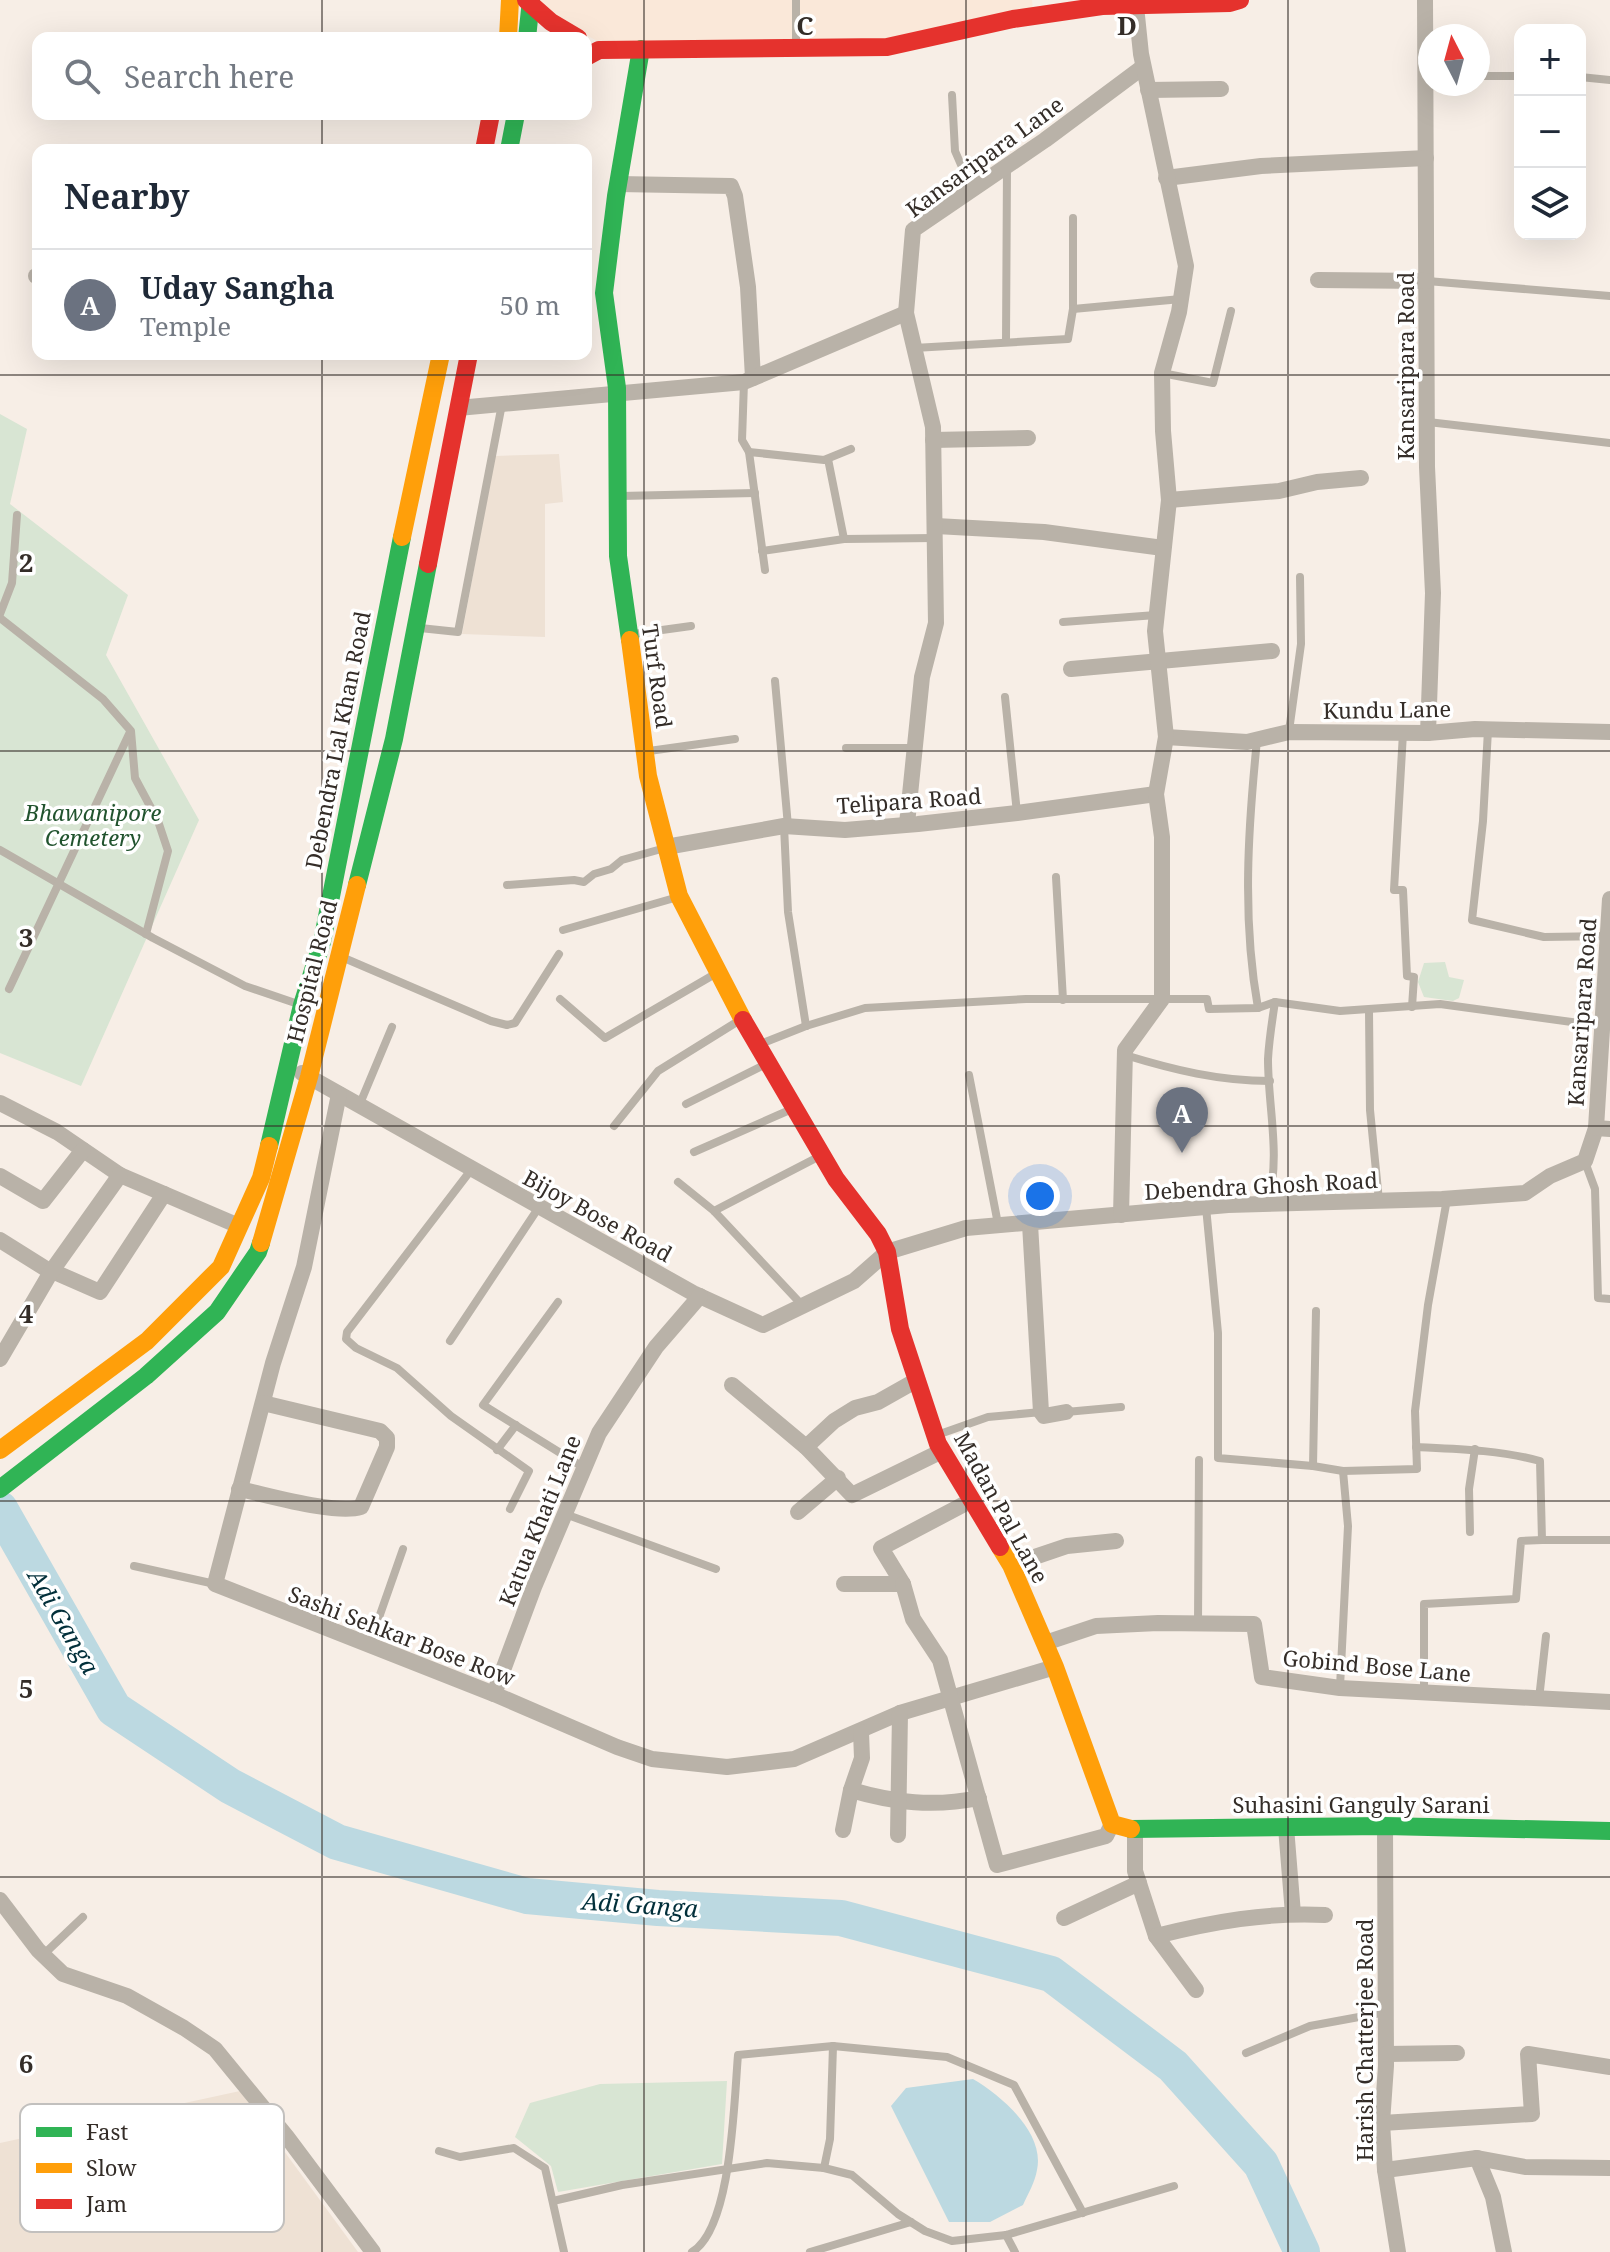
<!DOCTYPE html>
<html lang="en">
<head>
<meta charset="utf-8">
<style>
	body { margin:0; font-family:"Noto Serif",serif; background:#f6f6f7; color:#1f2937 }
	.controls { position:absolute; right:24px; top:24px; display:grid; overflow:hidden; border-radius:16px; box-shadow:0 8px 32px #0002 }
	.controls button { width:72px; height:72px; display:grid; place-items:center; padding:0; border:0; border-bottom:2px solid #e0e1e3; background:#fff; color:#1f2937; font:40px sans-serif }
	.compass { position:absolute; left:1418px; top:24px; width:72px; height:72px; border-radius:50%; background:#fff; box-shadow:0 8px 32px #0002; rotate:354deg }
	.you { position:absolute; left:1040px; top:1196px; width:28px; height:28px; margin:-20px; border:6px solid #fff; border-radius:50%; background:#1a73e8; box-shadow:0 0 0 12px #1a73e833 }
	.badge { display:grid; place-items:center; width:52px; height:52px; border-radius:50%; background:#7c3aed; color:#fff; font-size:26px; font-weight:700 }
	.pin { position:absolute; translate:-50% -66px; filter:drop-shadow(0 2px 4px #0008) }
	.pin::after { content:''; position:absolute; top:42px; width:28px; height:24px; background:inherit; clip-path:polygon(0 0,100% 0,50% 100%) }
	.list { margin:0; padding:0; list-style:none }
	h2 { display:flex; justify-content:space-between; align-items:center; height:104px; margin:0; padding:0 32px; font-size:34px }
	h2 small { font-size:26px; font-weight:400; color:#747a83 }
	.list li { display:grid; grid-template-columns:52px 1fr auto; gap:24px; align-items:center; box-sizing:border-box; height:112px; padding:0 32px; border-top:2px solid #e0e1e3 }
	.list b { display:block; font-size:30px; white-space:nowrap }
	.list p { margin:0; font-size:26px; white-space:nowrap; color:#747a83 }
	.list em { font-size:26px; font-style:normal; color:#747a83 }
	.icon { flex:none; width:44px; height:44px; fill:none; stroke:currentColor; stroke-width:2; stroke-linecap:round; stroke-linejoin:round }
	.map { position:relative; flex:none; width:1610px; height:2252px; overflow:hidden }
	.search { position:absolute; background:#fff; box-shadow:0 8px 32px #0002; left:32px; top:32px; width:560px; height:88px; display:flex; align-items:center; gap:20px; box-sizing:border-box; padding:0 28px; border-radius:16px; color:#747a83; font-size:30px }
	.panel { position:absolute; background:#fff; box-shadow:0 8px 32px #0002; left:32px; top:144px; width:560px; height:216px; border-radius:16px }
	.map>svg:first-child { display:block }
	.industrial { fill:#eee1d4 }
	.built { fill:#fae8d9 }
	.green { fill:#d8e5d3 }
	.water { fill:#bcd9e1 }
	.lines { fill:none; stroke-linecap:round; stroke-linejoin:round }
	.river { stroke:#bcd9e1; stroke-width:36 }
	.lane { stroke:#b9b2a8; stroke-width:8 }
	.street { stroke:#b9b2a8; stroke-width:16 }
	.fast { stroke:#30b455; stroke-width:18 }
	.slow { stroke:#ff9f0a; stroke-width:18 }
	.jam { stroke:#e5322d; stroke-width:18 }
	.grid { fill:none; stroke:#342d28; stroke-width:2; stroke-opacity:0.55 }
	.labels { text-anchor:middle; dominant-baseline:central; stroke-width:7; stroke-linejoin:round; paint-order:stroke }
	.street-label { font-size:22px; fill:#342d28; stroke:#fff }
	.park-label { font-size:22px; font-style:italic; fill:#21532e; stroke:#fff }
	.water-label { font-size:24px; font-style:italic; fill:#022f3a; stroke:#fff }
	.key { fill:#fff; stroke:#c2c0be; stroke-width:2 }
	.key-label { font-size:22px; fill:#342d28 }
	.grid-label { font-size:26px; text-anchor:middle; font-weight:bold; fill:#342d28; stroke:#fff; stroke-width:7; stroke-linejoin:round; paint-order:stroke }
</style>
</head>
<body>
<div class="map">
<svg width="1610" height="2252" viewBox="0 0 1610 2252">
	<rect width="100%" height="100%" fill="#f7eee6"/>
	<g class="industrial">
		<polygon points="559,454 563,502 545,504 545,637 462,634 495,456"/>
		<polygon points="240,2091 358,2252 0,2252 0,2143"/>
	</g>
	<polygon class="built" points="537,0 1032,0 1033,10 890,40 603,44 552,17"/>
	<g class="green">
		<polygon points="0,414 27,429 10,504 128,595 106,655 199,820 81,1086 0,1053"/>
		<polygon points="1445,962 1449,977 1464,980 1459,998 1453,1001 1424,997 1418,982 1424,963"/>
		<polygon points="727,2081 722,2164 558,2192 551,2166 515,2137 530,2103 600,2084"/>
	</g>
	<path class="water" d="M973,2079C1002,2096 1045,2133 1037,2170C1035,2182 1028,2194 1023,2205L990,2222H949L891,2106L906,2088Z"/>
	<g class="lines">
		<polyline class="river" points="0,1509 114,1709 230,1786 337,1842 527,1896 658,1908 841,1918 1051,1974 1173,2066 1261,2164 1302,2252"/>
		<g class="lane">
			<polyline points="796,0 796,43"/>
			<polyline points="1478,76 1520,76"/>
			<polyline points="1580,77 1610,80"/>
			<polyline points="952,95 955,151 972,190"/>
			<polyline points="1073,218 1073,309 1181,299"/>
			<polyline points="1427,281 1610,296"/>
			<polyline points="1006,342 1007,167"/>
			<polyline points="914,348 1068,339 1073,309"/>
			<polyline points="1162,373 1213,383 1231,311"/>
			<polyline points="744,382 742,440 749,452 824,460 851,449"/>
			<polyline points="1428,422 1610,443"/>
			<polyline points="749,452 765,570"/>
			<polyline points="828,459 844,539"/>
			<polyline points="620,496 755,493"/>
			<polyline points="762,551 844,539 935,538"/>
			<polyline points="0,614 12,583 17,515"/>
			<polyline points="0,618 103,699 131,731 135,778 158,821 168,851 146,934"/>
			<polyline points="1063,622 1156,615"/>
			<polyline points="420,628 458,632 502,404"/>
			<polyline points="633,634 691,626"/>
			<polyline points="775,681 788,826"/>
			<polyline points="1005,697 1017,813"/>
			<polyline points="1488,730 1483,821 1472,920 1544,937 1610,936"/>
			<polyline points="1289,731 1301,644 1300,577"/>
			<polyline points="1403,733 1394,890 1403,890 1407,976 1414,977 1412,1007"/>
			<path d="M1257,740C1248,829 1242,919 1258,1008"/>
			<polyline points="846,748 915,748"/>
			<polyline points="649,751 735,739"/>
			<polyline points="784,826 788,912 806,1026"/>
			<polyline points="0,850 153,938 245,986 301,1005"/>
			<polyline points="1056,877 1063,1000"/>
			<polyline points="507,885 574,880 584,882 594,874 611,869 622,860 665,848"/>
			<polyline points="563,930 678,897"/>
			<polyline points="344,958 491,1021 507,1025 515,1023 559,954"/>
			<polyline points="9,989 130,732"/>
			<polyline points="560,999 605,1038 715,974"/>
			<polyline points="1369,1011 1370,1110 1379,1201"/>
			<polyline points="758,1045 806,1026 865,1008 1026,999 1207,999 1209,1009 1258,1008 1275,1002 1340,1011 1440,1004 1601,1026"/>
			<path d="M1125,1055C1174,1070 1219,1081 1270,1081"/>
			<polyline points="969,1075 998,1224"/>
			<polyline points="686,1104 764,1065"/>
			<polyline points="359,1106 392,1027"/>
			<polyline points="614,1126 658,1071 740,1020"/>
			<polyline points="694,1152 792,1109"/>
			<polyline points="1585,1162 1595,1189 1598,1298 1610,1299"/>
			<polyline points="471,1170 347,1332 346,1339 356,1348 397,1368 451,1416 529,1471 510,1509"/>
			<polyline points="678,1182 714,1211 802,1305"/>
			<path d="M1268,1203C1281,1155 1268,1108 1268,1059C1269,1040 1272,1021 1275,1002"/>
			<polyline points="1206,1207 1218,1333 1218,1458 1313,1466 1343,1471 1417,1469 1415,1411 1428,1305 1447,1199"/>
			<polyline points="714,1211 820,1156"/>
			<polyline points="558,1302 483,1405 583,1467"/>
			<polyline points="450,1341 539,1207"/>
			<polyline points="1066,1412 1121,1407"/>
			<polyline points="937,1435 988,1417 1041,1412"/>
			<path d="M1416,1447C1458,1449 1499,1450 1540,1461L1542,1540H1610"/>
			<polyline points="497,1450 516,1425"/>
			<polyline points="1313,1466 1316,1311"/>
			<polyline points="565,1514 716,1569"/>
			<polyline points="1470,1532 1469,1489 1475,1449"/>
			<polyline points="134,1566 215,1584"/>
			<polyline points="1198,1623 1199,1460"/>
			<polyline points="369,1646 403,1549"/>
			<polyline points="1340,1687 1348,1526 1343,1471"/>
			<polyline points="1424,1692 1424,1604 1516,1599 1521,1541 1542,1540"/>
			<polyline points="1539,1699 1546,1636"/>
			<polyline points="43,1955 83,1917"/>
			<polyline points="1246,2053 1310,2026 1386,2012"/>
			<polyline points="439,2151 460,2157 514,2148 545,2168 564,2252"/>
			<polyline points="824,2168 830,2139 833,2046"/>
			<polyline points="553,2201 622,2185 767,2163 824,2168 852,2175 898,2214 925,2231 952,2241 1006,2235 1174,2186"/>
			<polyline points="1006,2235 1015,2252"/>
			<path d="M692,2252C732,2228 734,2100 738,2055L833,2046L947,2057L1014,2085L1083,2213"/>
			<polyline points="810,2252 911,2222"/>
		</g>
		<g class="street">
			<polyline points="1425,0 1427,467 1433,593 1428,733"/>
			<polyline points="1148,90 1221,89"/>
			<polyline points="1166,178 1261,166 1426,158"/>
			<polyline points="618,184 731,186 735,196 748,287 753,378"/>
			<polyline points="36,276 38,276"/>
			<polyline points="1318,280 1427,281"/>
			<polyline points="458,408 744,382 906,313"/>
			<polyline points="933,440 1028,438"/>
			<polyline points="1169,500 1279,491 1317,482 1361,478"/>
			<polyline points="936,526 1044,532 1163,548"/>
			<polyline points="1071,669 1272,651"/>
			<polyline points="1166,737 1247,742 1289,732 1428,733 1475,729 1610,732"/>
			<polyline points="907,824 922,677 936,623 933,427 906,313 913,230 1045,140 1143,67"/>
			<polyline points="666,847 784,826 845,830 918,824 1017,813 1156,794"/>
			<polyline points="302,1073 693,1293 763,1325 854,1281 887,1252 966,1228 1228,1205 1442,1199 1525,1193 1550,1176 1585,1161 1596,1128 1610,1129"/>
			<polyline points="339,1094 304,1267 273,1363 215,1584 494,1694 617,1747 652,1759 727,1767 794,1759 900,1713 1055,1667"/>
			<polyline points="0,1103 57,1132 120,1175 239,1226"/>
			<polyline points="1596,1128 1610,899"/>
			<polyline points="0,1176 43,1201 83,1150"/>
			<polyline points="1121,1215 1125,1050 1162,999 1162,837 1156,794 1166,737 1155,631 1169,500 1163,431 1162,373 1179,312 1186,266 1141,54 1136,6"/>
			<polyline points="1030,1224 1041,1412 1044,1416 1066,1412"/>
			<polyline points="0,1240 51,1272"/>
			<polyline points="52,1271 100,1292 164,1194"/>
			<polyline points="0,1359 51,1272 120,1175"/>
			<polyline points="732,1385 806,1447 852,1495 942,1451"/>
			<polyline points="806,1447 834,1421 855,1408 878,1402 917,1380"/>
			<path d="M239,1489C268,1495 336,1515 361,1507L387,1447V1438L380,1431L263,1403"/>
			<polyline points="798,1512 838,1478"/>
			<polyline points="1011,1565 1067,1546 1116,1541"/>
			<polyline points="844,1584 903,1584 881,1548 972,1500"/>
			<polyline points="903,1584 913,1619 940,1660 997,1865 1106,1836 1112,1824"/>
			<polyline points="1045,1643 1096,1626 1158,1623 1254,1624 1262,1677 1340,1688 1610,1702"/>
			<polyline points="494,1694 534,1587 599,1433 656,1347 700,1296"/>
			<path d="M851,1790C895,1803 934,1807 979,1798"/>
			<polyline points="1385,1826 1386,2066 1382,2123 1385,2170 1398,2252"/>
			<polyline points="1286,1827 1293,1914"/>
			<polyline points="843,1830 851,1790 862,1758 861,1732"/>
			<polyline points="1135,1830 1135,1871 1156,1936 1196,1990"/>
			<polyline points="898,1835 900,1713"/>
			<polyline points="0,1900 38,1950 63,1974 127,1996 184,2028 215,2049 287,2137 373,2252"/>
			<polyline points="1064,1918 1139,1883"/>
			<path d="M1156,1936C1212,1922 1267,1912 1325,1915"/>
			<polyline points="1386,2054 1457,2053"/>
			<polyline points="1382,2123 1532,2114 1528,2054 1610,2067"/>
			<polyline points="1477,2158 1493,2197 1504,2252"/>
			<polyline points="1385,2170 1477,2158 1525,2167 1610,2168"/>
		</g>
		<g class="fast">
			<polyline points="527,38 531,0"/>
			<polyline points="509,150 516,114"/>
			<polyline points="630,640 618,556 617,388 604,293 616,196 641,49"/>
			<polyline points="357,885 394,739 428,564"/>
			<polyline points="269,1146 302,1005 322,942 402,537"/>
			<polyline points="0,1489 146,1376 217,1312 258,1252 261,1243"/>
			<polyline points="1131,1829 1385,1826 1610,1831"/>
		</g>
		<g class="slow">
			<polyline points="508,38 510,0"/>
			<polyline points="402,537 441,354"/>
			<polyline points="630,640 648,776 679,896 743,1020"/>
			<polyline points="261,1243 309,1077 357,885"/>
			<polyline points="0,1450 147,1341 221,1267 261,1178 269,1146"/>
			<polyline points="1000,1547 1011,1565 1055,1667 1112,1824 1131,1829"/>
		</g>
		<g class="jam">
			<polyline points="526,0 551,22 578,38"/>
			<polyline points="586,57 599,50 887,47 1013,19 1102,6 1230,3 1240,0"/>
			<polyline points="484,150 491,114"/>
			<polyline points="428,564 469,354"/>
			<polyline points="743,1020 836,1179 878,1234 887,1252 900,1329 938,1444 1000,1547"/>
		</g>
	</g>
	<path class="grid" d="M322,0V38M644,0V2252M966,0V2252M1288,0V2252M322,114V150M322,354V2252M0,375H1610M0,751H1610M0,1126H1610M0,1501H1610M0,1877H1610"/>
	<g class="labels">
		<g class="street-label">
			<text transform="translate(984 156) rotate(-36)">Kansaripara Lane</text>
			<text transform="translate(1405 366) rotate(-90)">Kansaripara Road</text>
			<text transform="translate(658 676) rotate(82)">Turf Road</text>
			<text transform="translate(1387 709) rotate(-1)">Kundu Lane</text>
			<text transform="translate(337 740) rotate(-79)">Debendra Lal Khan Road</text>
			<text transform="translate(909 800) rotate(-4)">Telipara Road</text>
			<text transform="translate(311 971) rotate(-76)">Hospital Road</text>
			<text transform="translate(1581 1012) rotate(-86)">Kansaripara Road</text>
			<text transform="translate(1261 1185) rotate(-3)">Debendra Ghosh Road</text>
			<text transform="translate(598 1215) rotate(29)">Bijoy Bose Road</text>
			<text transform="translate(1002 1507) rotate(61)">Madan Pal Lane</text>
			<text transform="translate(539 1520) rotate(-68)">Katua Khati Lane</text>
			<text transform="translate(402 1635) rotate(21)">Sashi Sehkar Bose Row</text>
			<text transform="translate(1377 1665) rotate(5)">Gobind Bose Lane</text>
			<text x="1361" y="1804">Suhasini Ganguly Sarani</text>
			<text transform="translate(1364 2040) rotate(-90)">Harish Chatterjee Road</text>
		</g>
		<g class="park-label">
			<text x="93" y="812">Bhawanipore<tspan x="93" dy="25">Cemetery</tspan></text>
		</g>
		<g class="water-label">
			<text transform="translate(64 1621) rotate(60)">Adi Ganga</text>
			<text transform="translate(640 1904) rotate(4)">Adi Ganga</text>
		</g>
	</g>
	<rect x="20" y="2104" width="264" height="128" rx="12" class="key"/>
	<rect x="36" y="2127" width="36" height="10" fill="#30b455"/>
	<rect x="36" y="2163" width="36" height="10" fill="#ff9f0a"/>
	<rect x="36" y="2199" width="36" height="10" fill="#e5322d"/>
	<g class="key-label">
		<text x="86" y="2140">Fast</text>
		<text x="86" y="2176">Slow</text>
		<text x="86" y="2212">Jam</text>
	</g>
	<g class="grid-label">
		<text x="805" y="35">C</text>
		<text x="1127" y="35">D</text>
		<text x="26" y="572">2</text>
		<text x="26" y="947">3</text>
		<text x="26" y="1323">4</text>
		<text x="26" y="1698">5</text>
		<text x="26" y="2073">6</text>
	</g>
</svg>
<div class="controls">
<button>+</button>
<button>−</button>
<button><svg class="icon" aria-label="layers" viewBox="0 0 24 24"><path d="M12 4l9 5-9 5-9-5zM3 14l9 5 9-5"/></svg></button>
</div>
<svg class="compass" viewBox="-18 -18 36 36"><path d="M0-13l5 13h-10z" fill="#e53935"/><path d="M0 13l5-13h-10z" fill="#747a83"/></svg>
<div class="you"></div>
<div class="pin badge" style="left:1182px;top:1153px;background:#6b7280">A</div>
<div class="search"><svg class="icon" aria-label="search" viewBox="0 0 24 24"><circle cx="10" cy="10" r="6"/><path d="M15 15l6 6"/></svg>Search here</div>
<section class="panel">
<h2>Nearby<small></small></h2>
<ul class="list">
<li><span class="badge" style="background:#6b7280">A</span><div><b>Uday Sangha</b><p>Temple</p></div><em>50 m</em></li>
</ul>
</section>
</div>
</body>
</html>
